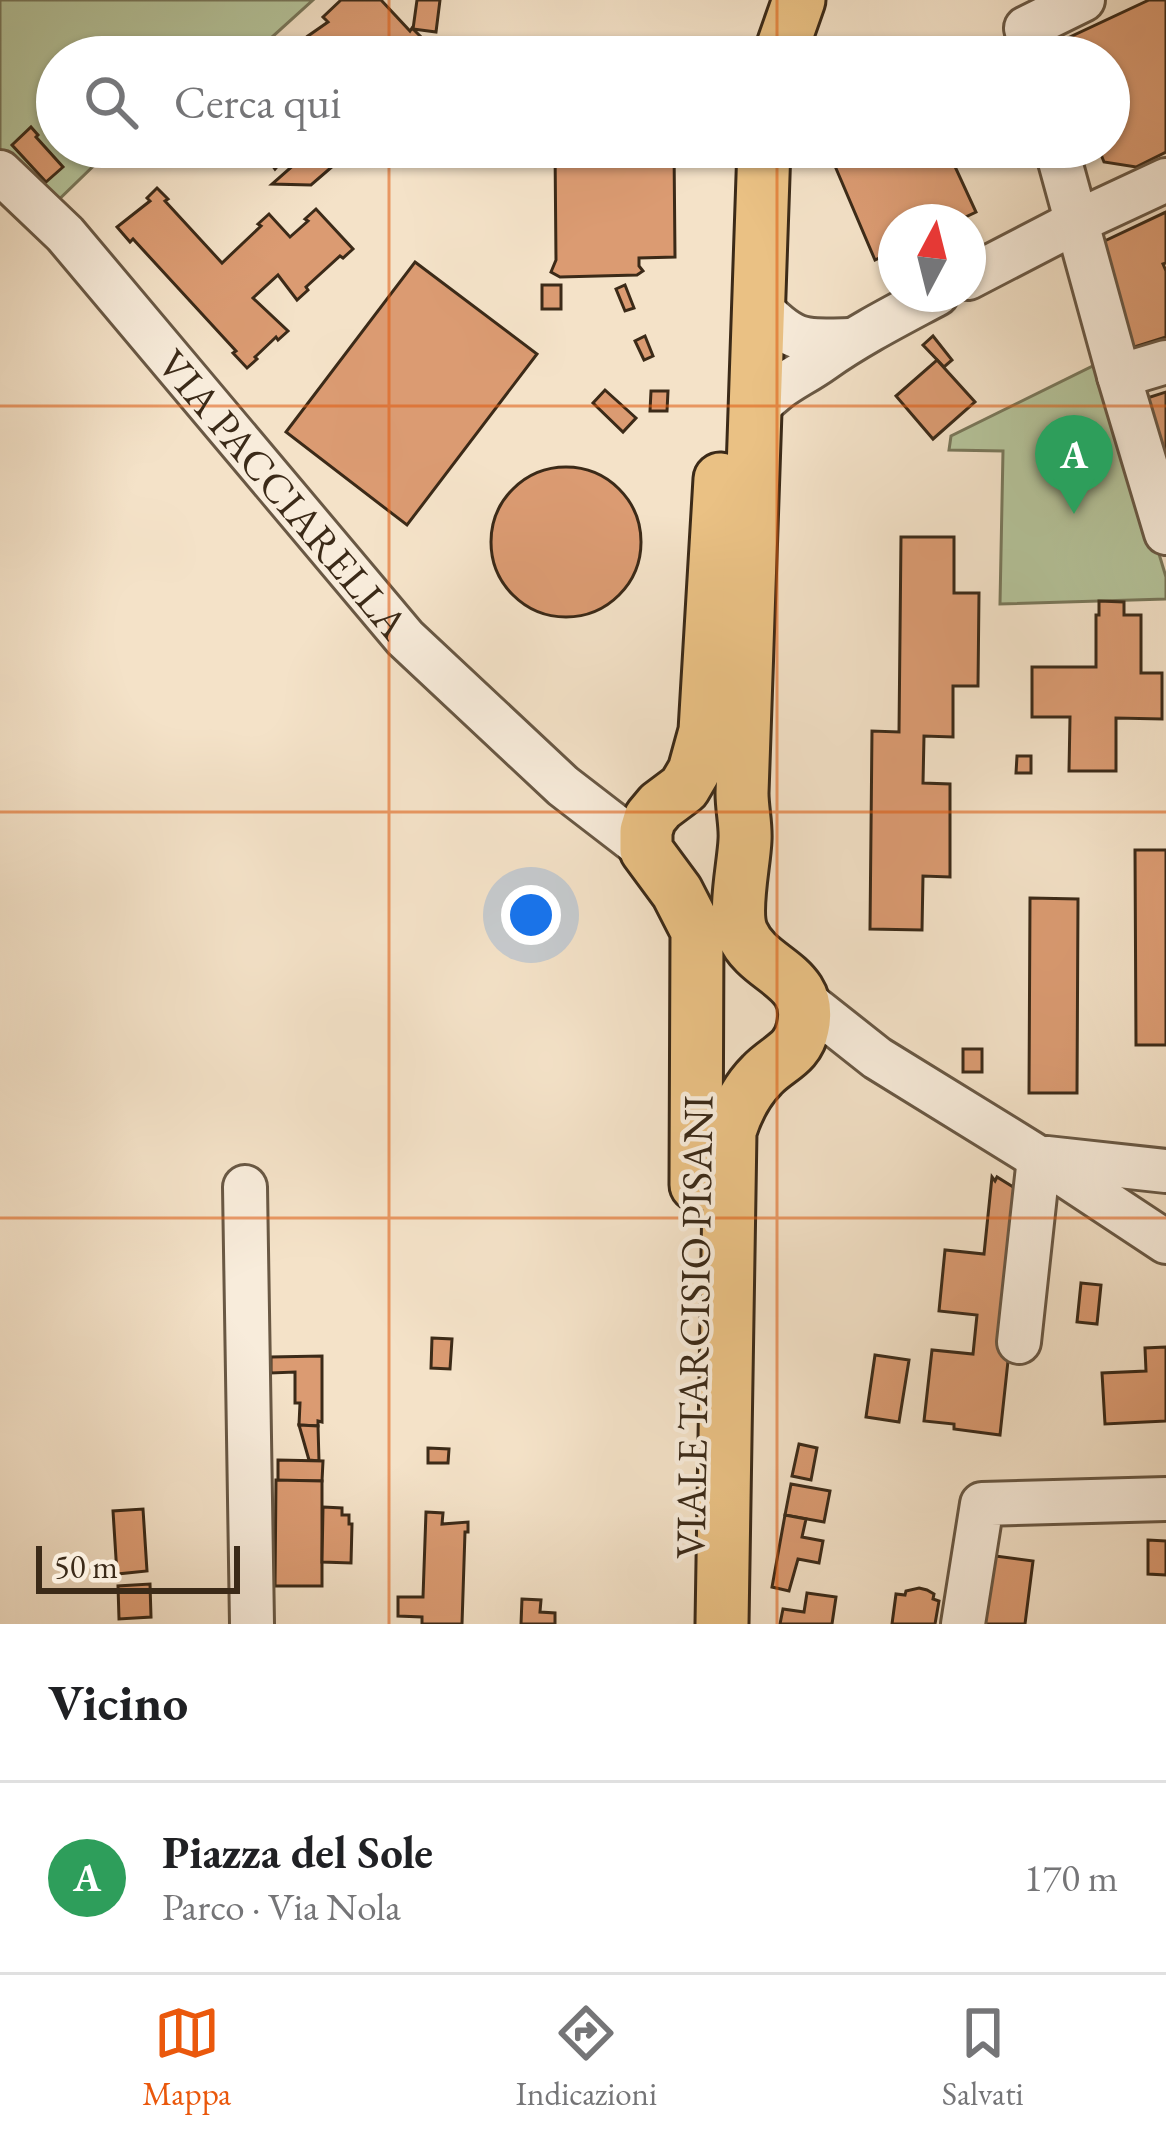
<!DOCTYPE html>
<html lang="it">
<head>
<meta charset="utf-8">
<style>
	body { margin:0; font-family:"EB Garamond",serif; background:#f2f2f2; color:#202124 }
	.compass { position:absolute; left:878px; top:204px; width:108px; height:108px; border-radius:50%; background:#fff; box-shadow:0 3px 9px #0004; rotate:7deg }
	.scale { position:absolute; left:36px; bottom:30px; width:204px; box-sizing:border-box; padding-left:12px; border:6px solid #3b2a18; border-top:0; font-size:33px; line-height:42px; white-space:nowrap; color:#3b2a18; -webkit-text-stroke:9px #f8ecdb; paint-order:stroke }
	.you { position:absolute; left:531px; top:915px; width:42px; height:42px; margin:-30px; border:9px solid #fff; border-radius:50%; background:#1a73e8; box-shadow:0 0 0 18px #1a73e833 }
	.badge { display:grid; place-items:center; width:78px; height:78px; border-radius:50%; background:#ea580c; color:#fff; font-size:39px; font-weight:700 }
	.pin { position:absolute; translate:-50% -99px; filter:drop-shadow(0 3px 6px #0008) }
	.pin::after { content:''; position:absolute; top:63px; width:42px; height:36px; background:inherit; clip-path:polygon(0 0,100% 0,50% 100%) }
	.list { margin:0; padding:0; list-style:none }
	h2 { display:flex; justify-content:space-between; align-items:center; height:156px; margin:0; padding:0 48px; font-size:51px }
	h2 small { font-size:39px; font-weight:400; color:#757577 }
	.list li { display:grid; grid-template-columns:78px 1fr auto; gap:36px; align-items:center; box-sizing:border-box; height:192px; padding:0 48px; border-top:3px solid #e0e0e0 }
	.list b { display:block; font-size:45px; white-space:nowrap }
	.list p { margin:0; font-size:39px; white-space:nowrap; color:#757577 }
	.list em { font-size:39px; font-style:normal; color:#757577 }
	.icon { flex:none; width:66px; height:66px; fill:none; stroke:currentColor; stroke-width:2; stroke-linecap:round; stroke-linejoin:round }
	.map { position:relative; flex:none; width:1166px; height:1624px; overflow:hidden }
	.search { position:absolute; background:#fff; box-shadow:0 3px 9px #0004; left:36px; right:36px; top:36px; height:132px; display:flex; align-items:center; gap:30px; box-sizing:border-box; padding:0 42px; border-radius:66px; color:#757577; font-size:45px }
	.sheet { height:348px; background:#fff }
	nav { display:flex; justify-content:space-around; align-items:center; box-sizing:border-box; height:168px; border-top:3px solid #e0e0e0; background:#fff; font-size:33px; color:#757577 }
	nav a { display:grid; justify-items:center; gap:6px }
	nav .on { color:#ea580c }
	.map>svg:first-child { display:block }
	.green { fill:#b5c49b; stroke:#78775a; stroke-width:3 }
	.building { fill:#db9b72; stroke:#3b2a18; stroke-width:3 }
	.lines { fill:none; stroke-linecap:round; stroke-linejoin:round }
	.minor-casing { stroke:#695844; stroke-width:48 }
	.major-casing { stroke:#3b2a18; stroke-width:57 }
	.minor { stroke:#f8ecdb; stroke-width:42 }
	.major { stroke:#eac184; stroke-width:51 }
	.grid { fill:none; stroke:#df570d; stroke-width:3; stroke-opacity:0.55 }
	.labels { text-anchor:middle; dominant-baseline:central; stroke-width:9; stroke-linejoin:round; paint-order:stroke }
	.street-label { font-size:42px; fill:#3b2a18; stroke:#f8ecdb }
</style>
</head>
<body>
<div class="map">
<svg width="1166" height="1624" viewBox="0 0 1166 1624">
	<rect width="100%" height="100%" fill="#f4e2c8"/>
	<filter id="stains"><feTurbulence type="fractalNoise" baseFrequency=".00167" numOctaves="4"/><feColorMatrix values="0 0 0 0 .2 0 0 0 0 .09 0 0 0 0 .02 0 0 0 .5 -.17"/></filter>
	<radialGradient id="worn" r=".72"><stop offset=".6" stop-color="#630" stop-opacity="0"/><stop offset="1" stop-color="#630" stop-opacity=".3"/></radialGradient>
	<g class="green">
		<polygon points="0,0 313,0 250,57 57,57 57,147 113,147 49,209 0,154"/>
		<polygon points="1101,362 1166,577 1166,599 1000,604 1003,451 949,450 951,436"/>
	</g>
	<g class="building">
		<polygon points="341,0 381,0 410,31 412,28 420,36 394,57 389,57 383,51 377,57 332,57 308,36 328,22 323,17"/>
		<polygon points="417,0 440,0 436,32 413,29"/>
		<polygon points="1149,0 1166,0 1166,152 1136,167 1104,162 1098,147 1109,147 1109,57 1061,57 1055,44"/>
		<polygon points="31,127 38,135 36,137 63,167 46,182 12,145"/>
		<polygon points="259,147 294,147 275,169"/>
		<polygon points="314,147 331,147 341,159 311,185 272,184"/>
		<polygon points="555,147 674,147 675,257 639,258 639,266 643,271 637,275 560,277 551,272 556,260"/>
		<polygon points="874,147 946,147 976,212 955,222 896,222 896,250 875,260 835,166"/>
		<polygon points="157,188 168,199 165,201 222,263 261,226 258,224 269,214 290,237 308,221 305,219 316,209 353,249 343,258 340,256 306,287 308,290 297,300 278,275 253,298 288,331 278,340 276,337 255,357 257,359 247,368 233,353 236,351 133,239 130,242 117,227 150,201 147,198"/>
		<polygon points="1166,212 1166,263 1163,264 1166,271 1166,337 1125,350 1094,246"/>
		<polygon points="415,262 537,354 407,525 286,432"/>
		<rect x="542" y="285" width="19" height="24"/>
		<polygon points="625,285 634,308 625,311 616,289"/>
		<polygon points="645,336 653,356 644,360 635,341"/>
		<polygon points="933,336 952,360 944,367 923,345"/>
		<polygon points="937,360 975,402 933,439 896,396"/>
		<polygon points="605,390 636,418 623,432 593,403"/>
		<polygon points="651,391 668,391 667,411 650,411"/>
		<polygon points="1166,392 1166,471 1144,399"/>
		<circle cx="566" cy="542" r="75"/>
		<polygon points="901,537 954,537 954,593 979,593 978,686 953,686 953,737 924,736 923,783 950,784 950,877 923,876 922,930 870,929 872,731 899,732"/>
		<polygon points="1099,601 1124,602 1124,615 1141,615 1141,673 1162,673 1162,719 1116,718 1116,771 1069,771 1070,717 1032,717 1032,667 1096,667 1096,615 1099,615"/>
		<polygon points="1017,756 1031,756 1031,773 1016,773"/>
		<polygon points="1135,850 1166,850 1166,1045 1136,1045"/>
		<polygon points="1030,898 1078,899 1077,1093 1029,1093"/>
		<rect x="963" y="1049" width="19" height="23"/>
		<polygon points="992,1177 995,1181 997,1177 1026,1195 1000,1435 954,1429 954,1424 924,1421 932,1350 973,1354 977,1315 939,1311 945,1250 984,1254"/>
		<polygon points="1081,1283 1101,1285 1097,1324 1077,1322"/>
		<polygon points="432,1338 452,1339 450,1369 431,1368"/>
		<polygon points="1166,1347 1166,1421 1105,1424 1102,1373 1146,1371 1145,1348"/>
		<polygon points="875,1355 909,1360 899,1422 866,1417"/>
		<polygon points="322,1356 322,1422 318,1421 318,1426 299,1425 300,1403 295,1403 295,1372 271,1373 271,1357"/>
		<polygon points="299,1425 318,1426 319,1461 309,1460"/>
		<polygon points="799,1444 817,1448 811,1480 792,1476"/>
		<polygon points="428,1448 449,1449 448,1463 428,1463"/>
		<polygon points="278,1460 323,1461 322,1481 278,1481"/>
		<polygon points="276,1480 322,1481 322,1586 275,1586"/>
		<polygon points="791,1484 830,1491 824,1522 785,1515"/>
		<polygon points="323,1507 342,1508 342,1515 349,1515 349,1524 352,1524 351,1563 322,1562"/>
		<polygon points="143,1509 147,1571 117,1574 113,1511"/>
		<polygon points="426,1512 443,1513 442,1524 468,1522 468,1532 465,1532 462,1624 422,1624 422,1617 398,1616 398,1597 423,1597"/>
		<polygon points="785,1515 806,1519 802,1537 823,1541 819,1563 798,1559 789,1591 772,1587"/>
		<polygon points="1148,1540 1166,1541 1166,1575 1148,1574"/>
		<polygon points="988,1555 1033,1561 1025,1624 978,1624"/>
		<polygon points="150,1584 151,1617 119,1619 118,1586"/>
		<polygon points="919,1588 927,1590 934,1594 933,1599 939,1601 935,1624 892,1624 896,1594 905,1595 906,1591"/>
		<polygon points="807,1593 836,1597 832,1624 780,1624 783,1609 804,1612"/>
		<polygon points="522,1599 541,1600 540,1612 555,1613 555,1624 521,1624"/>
	</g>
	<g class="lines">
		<defs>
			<g id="minor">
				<polyline points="1033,57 1026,28 1083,0"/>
				<polyline points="1056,147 1119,376 1166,533"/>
				<path id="s1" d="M0,172L65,234L405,638L563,786L646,850"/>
				<polyline points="968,278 1076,222 1166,180"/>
				<path d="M759,307C794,343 801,341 850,340"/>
				<polyline points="1119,376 1166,362"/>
				<path d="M756,410C779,383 796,379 823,360C860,334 898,315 937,294"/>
				<polyline points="805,1001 877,1058 1039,1158 1166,1242"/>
				<polyline points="1047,1158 1166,1171"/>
				<polyline points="245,1187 252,1624"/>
				<polyline points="1019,1342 1039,1158"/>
				<polyline points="963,1624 982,1504 1166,1499"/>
			</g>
			<g id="major">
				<polyline points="779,57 799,0"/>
				<polyline points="696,1185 697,931 677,892 646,850 646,831 650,818 660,806 684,788 694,771 705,731 720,479"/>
				<path d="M722,1624L730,1131C737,1109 746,1091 762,1075C778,1058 798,1054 803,1028C815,974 759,973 742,933C733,911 744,865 745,840C746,825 742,809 742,793L764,147"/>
			</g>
		</defs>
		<use href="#minor" class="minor-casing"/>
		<use href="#major" class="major-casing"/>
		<use href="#minor" class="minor"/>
		<use href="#major" class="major"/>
	</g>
	<path class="grid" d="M389,0V57M777,0V57M389,147V1624M777,147V1624M0,406H1166M0,812H1166M0,1218H1166"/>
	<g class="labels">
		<g class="street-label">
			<text stroke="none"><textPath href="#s1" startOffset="429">VIA PACCIARELLA</textPath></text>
			<text transform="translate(694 1327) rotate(-89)">VIALE TARCISIO PISANI</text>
		</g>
	</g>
	<rect width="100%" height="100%" filter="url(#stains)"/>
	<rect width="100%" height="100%" fill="url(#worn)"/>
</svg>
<svg class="compass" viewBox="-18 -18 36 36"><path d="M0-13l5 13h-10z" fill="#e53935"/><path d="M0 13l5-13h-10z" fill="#757577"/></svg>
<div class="scale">50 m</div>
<div class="you"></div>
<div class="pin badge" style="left:1074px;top:514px;background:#2e9e5b">A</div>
<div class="search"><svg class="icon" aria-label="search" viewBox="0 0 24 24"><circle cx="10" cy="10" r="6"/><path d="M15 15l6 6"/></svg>Cerca qui</div>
</div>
<section class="sheet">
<h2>Vicino<small></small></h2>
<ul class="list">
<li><span class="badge" style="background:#2e9e5b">A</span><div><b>Piazza del Sole</b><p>Parco · Via Nola</p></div><em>170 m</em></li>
</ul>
</section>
<nav>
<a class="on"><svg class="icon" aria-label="map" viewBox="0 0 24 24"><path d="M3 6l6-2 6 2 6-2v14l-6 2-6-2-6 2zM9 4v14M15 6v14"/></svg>Mappa</a>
<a><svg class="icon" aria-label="directions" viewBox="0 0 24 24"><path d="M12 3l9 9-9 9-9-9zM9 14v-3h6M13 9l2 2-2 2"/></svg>Indicazioni</a>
<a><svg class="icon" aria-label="saved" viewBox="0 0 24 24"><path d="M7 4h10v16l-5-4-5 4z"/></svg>Salvati</a>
</nav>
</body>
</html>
